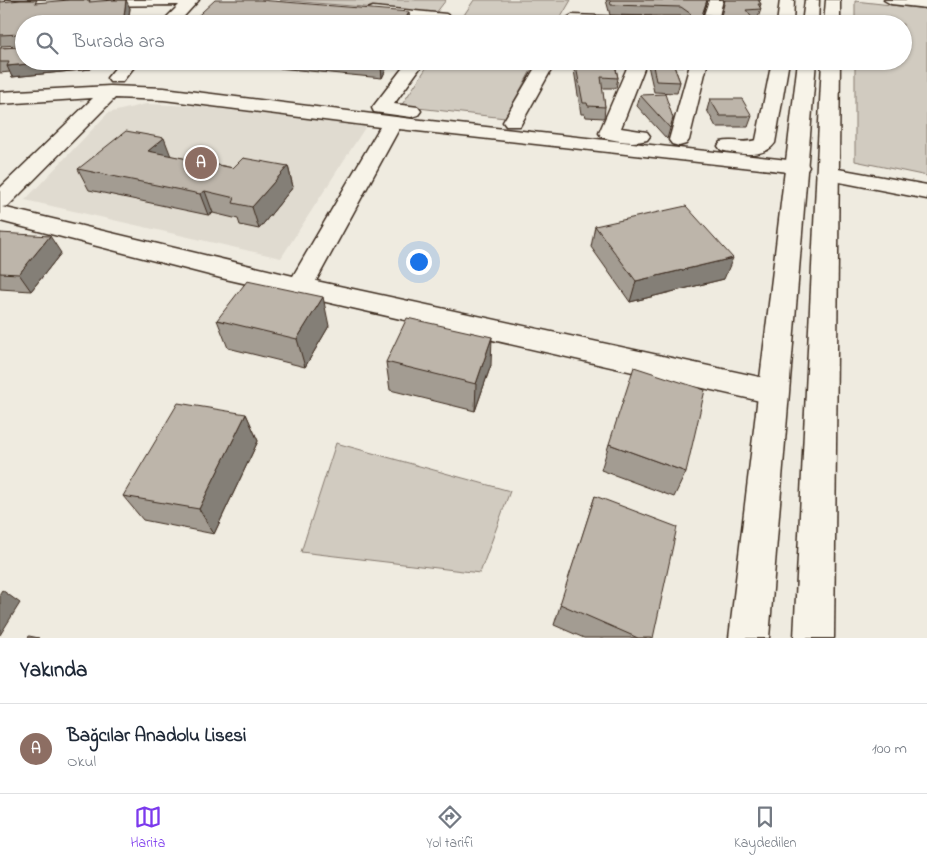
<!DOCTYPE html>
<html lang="tr">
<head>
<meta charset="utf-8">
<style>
	body { margin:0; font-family:"Indie Flower",sans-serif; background:#f2f2f3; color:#1f2937 }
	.you { position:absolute; left:418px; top:261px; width:18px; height:18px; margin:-12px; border:4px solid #fff; border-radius:50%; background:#1a73e8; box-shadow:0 0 0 8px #1a73e833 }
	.badge { display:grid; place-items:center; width:32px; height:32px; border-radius:50%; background:#7c3aed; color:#fff; font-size:16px; font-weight:700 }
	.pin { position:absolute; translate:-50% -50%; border:2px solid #fff; box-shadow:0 1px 5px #0006 }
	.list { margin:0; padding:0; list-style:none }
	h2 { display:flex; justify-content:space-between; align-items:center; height:65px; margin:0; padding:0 20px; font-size:21px }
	h2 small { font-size:16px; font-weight:400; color:#747a83 }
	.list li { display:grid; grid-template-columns:32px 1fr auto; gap:15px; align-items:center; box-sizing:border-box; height:90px; padding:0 20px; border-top:1px solid #e0e1e3 }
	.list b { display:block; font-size:19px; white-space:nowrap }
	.list p { margin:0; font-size:16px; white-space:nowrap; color:#747a83 }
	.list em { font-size:16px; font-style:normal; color:#747a83 }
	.icon { flex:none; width:28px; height:28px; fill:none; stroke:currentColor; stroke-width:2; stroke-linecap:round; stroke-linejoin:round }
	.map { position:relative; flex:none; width:927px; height:638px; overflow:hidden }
	.search { position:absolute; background:#fff; box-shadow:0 1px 4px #0004; left:15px; right:15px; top:15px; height:55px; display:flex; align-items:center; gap:12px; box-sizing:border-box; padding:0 18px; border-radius:28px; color:#747a83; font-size:19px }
	.sheet { height:155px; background:#fff }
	nav { display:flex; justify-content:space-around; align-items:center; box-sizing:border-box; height:70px; border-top:1px solid #e0e1e3; background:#fff; font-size:14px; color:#747a83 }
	nav a { display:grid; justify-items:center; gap:2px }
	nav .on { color:#7c3aed }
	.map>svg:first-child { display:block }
	.built { fill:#e0dbd0 }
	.green { fill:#d1cbc0; stroke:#867a6f }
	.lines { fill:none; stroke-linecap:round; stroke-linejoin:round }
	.minor-casing { stroke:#3b2a1e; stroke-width:3 }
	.major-casing { stroke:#3b2a1e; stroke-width:3 }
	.minor { fill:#f7f3e8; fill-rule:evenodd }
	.major { fill:#f7f3e8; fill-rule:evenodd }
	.wall { fill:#a39c92; stroke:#3b2a1e }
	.shaded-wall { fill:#847f77; stroke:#3b2a1e }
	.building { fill:#bdb5aa; stroke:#3b2a1e }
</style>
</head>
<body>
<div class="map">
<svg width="927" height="638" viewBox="0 0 927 638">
	<rect width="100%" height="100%" fill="#efebe0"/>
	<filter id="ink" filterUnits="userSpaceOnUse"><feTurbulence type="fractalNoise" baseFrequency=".02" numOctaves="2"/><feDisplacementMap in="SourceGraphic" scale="10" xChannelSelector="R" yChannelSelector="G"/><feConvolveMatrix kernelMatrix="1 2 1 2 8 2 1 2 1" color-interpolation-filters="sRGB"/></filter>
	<g filter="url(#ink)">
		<polygon class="built" points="146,104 196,106 366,126 281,258 25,200 108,113"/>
		<g class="green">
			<polygon points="280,0 446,0 436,13"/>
			<polygon points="474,0 571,0 557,24 458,24"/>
			<polygon points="855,1 927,9 927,176 855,161 855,61 903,61 903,24 855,24"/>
			<polygon points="431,61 536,61 505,118 401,106"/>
			<polygon points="336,443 510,491 480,573 301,552"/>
		</g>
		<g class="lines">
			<defs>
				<g id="minor">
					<polygon points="0,0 199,0 177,24 160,24 179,5 0,7"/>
					<polygon points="709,0 723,0 717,24 701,24"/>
					<polygon points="780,0 794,0 793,24 777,24"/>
					<polygon points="884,0 927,0 927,8 891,4"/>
					<polygon points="373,7 446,14 454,19 446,24 368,15 365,12 368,9"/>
					<polygon points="572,15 679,19 687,24 567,23 564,20"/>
					<polygon points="121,61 139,61 122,82 110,82 107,78"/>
					<polygon points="408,61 425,61 394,104 418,107 421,111 418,115 411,117 374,112 372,108"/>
					<polygon points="539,61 556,61 520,126 506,126 503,122"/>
					<path d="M630,61H647L621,128L647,132L650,136L647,140C633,144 616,141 602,137L599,133Z"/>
					<polygon points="691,61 708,61 689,140 686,144 679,146 672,144 669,140"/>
					<path d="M772,61H789L775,143C764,159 737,154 721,150L718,146L721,142C732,139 744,144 756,140Z"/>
					<path d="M110,86L164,88L412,119L806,162L809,167L806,172L798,173L399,129L316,281L773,380L784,383L788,392L784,401L773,404L221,278L0,221V188L93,98L0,104V92ZM115,98L164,100L380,127L293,276L2,207L8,206Z"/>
					<polygon points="827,167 927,185 927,199 819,178 816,173 819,168"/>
				</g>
				<g id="major">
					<polygon points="805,0 819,0 818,24 802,24"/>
					<polygon points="826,0 840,0 840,24 824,24"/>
					<polygon points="798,61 816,61 769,638 729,638"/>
					<polygon points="822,61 840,61 834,638 794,638"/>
				</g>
			</defs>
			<use href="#minor" class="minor-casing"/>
			<use href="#major" class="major-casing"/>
			<use href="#minor" class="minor"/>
			<use href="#major" class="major"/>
		</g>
		<g class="wall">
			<polygon points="606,0 707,0 703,15 720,16 724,0 761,0 759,1 761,4 760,7 761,9 758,18 753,19 757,24 595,24 596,16 652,16 610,15"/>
			<polygon points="0,2 39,3 92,2 130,8 128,24 24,24 24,61 93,61 91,69 12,77 10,72 0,73 0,48 20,47 20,45 0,46"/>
			<polygon points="205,61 390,61 382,78"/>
			<polygon points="575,61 628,61 627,63 615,63 618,78 616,88 602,88 605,107 604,118 586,117 585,114 581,114 574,70"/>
			<polygon points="647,61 684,61 683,66 674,66 680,82 677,93 654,92"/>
			<polygon points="724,61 756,61 755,66 727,66"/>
			<polygon points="640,95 673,118 667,139 637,106"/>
			<polygon points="710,99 752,116 748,127 716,127 707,110"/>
			<polygon points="171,156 233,168 288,166 293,187 259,229 240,225 238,219 213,213 208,215 89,190 78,169"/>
			<polygon points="595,226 724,279 630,302 591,247"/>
			<polygon points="0,233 61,253 31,291 0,289"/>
			<polygon points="217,320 329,326 305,367 228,348"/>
			<polygon points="386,362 491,365 475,411 390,390"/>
			<polygon points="246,414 258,441 214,534 143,520 123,496"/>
			<polygon points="609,444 686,472 674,497 601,470"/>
			<polygon points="595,496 653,638 584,638 554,625"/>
		</g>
		<g class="shaded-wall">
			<polygon points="126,0 130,8 128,24 123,24"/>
			<polygon points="409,12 410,22 409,24 403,24"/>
			<polygon points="60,61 93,61 91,69 12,77 7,66"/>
			<polygon points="384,61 390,61 382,78 381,67"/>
			<polygon points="164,138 172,159 148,151"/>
			<polygon points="288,166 293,187 259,229 252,207"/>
			<polygon points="205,191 213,213 208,215 200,194"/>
			<polygon points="50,236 61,253 31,291 19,274"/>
			<polygon points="733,258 724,279 630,302 636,281"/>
			<polygon points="323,297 329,326 305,367 297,339"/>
			<polygon points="492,337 491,365 475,411 476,384"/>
			<polygon points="246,414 258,441 214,534 199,509"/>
			<polygon points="2,590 20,603 0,635 0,593"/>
		</g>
		<g class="building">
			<polygon points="21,0 37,0 35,3 69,0 90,0 89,2 114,0 126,0 123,24 24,24 24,61 60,61 7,66 9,62 0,62 0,48 20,47 20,34 0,35 0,2"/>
			<polygon points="215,0 260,0 409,12 403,24 189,24"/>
			<polygon points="610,0 707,0 702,15 721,16 725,0 758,0 761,4 758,4 761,9 746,10 757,24 598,24 596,16 689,16 691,14 681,7 611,5"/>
			<polygon points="315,61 384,61 381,67"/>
			<polygon points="575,61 614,61 618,78 601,77 605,107 588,106 587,103 583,103"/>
			<polygon points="652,61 672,61 680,82 656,81"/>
			<polygon points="665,94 673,118 670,128 640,95"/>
			<polygon points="710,99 742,99 752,116 720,116"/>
			<polygon points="126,131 164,138 148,151 233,168 243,158 288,166 252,207 233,203 235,198 205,191 200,194 78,169"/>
			<polygon points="686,206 733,258 636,281 595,226"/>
			<polygon points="0,233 50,236 19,274 0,273"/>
			<polygon points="247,281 323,297 297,339 217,320"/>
			<polygon points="407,318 492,337 476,384 386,362"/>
			<polygon points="634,367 705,390 686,472 609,444"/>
			<polygon points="178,403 246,414 199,509 123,496"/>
			<polygon points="595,496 677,527 653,638 638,638 560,604"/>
			<polygon points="29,636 39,638 28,638"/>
		</g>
	</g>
</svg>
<div class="you"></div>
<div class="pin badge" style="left:201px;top:163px;background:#8d6e63">A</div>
<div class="search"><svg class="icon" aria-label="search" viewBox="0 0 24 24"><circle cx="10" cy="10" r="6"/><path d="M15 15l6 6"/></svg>Burada ara</div>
</div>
<section class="sheet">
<h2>Yakında<small></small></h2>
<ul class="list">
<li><span class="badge" style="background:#8d6e63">A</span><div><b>Bağcılar Anadolu Lisesi</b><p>Okul</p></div><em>100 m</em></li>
</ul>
</section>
<nav>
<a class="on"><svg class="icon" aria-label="map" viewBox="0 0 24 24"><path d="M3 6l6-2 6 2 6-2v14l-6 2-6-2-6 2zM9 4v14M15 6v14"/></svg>Harita</a>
<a><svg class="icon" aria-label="directions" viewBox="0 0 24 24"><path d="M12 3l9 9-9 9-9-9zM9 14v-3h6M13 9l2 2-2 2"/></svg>Yol tarifi</a>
<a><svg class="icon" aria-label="saved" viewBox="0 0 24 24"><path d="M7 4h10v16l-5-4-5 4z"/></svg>Kaydedilen</a>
</nav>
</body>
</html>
